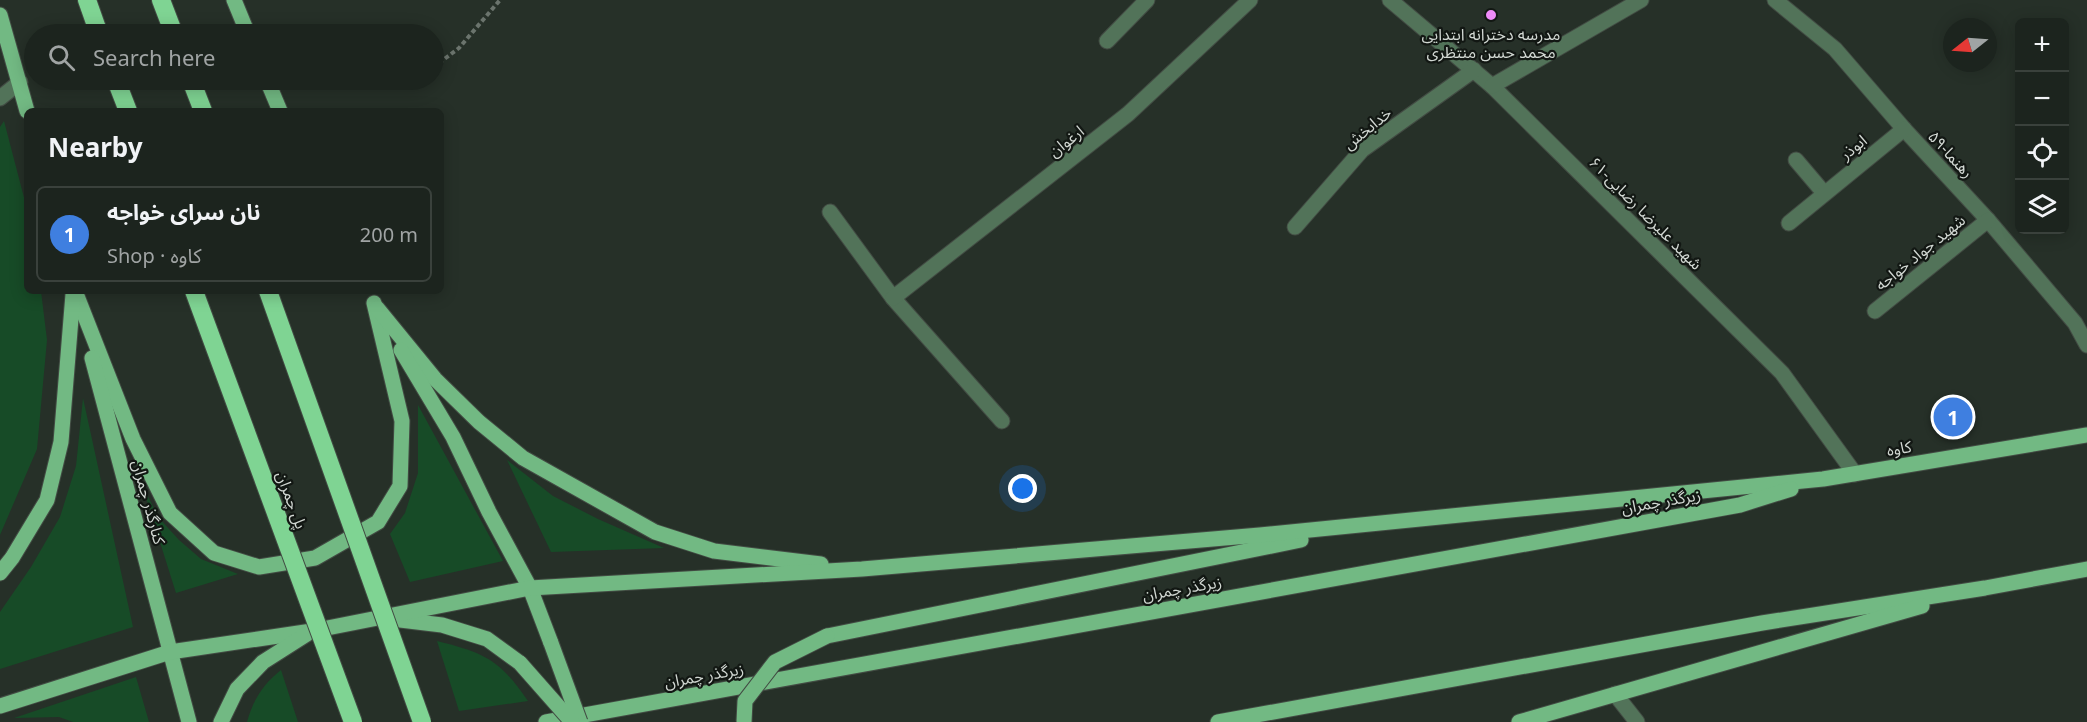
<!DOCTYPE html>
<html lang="en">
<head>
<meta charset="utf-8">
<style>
	body { margin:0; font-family:"Noto Sans","Noto Sans Arabic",sans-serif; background:#252c27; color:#f1f3f6 }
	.controls { position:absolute; right:18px; top:18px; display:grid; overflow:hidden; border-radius:9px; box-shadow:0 3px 15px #0003 }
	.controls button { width:54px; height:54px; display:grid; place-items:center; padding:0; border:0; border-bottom:2px solid #3a413c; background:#1c241e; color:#f1f3f6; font:30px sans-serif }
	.compass { position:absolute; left:1943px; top:18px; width:54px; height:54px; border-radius:50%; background:#1c241e; box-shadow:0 3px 15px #0003; rotate:253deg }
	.you { position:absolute; left:1023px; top:489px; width:21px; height:21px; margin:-15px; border:4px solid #fff; border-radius:50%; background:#1a73e8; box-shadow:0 0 0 9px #1a73e833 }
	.badge { display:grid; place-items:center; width:39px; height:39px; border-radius:50%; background:#ee8bf8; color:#fff; font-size:20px; font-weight:700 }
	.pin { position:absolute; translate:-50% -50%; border:3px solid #fff; box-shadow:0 2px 6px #0006 }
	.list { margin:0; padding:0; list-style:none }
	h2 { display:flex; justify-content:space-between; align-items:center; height:78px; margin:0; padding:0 24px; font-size:26px }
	h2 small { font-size:20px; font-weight:400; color:#a0a4a4 }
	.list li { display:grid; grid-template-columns:39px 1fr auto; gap:18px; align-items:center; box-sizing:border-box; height:96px; margin:0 12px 12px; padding:0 12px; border:2px solid #3a413c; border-radius:9px }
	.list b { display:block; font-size:22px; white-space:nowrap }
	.list p { margin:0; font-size:20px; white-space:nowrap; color:#a0a4a4 }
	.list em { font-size:20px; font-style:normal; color:#a0a4a4 }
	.icon { flex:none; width:33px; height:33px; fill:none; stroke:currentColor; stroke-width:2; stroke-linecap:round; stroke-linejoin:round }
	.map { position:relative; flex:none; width:2087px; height:722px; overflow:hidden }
	.search { position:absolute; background:#1c241e; box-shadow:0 3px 15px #0003; left:24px; top:24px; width:420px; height:66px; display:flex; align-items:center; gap:15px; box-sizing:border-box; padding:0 21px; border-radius:33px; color:#a0a4a4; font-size:22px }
	.panel { position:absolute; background:#1c241e; box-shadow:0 3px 15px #0003; left:24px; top:108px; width:420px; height:186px; border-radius:9px }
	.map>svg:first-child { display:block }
	.green { fill:#174b27 }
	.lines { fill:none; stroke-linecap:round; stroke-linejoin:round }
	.minor-casing { stroke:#424b43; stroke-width:17 }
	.major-casing { stroke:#424b43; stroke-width:17 }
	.highway-casing { stroke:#424b43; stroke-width:20 }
	.path { stroke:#6b746d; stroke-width:4; stroke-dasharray:4.5 3; stroke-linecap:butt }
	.minor { stroke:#527359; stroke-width:15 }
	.major { stroke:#72b983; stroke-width:15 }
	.highway { stroke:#7fd493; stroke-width:18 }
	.major-bridge-casing { stroke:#424b43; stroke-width:17; stroke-linecap:butt }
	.highway-bridge-casing { stroke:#424b43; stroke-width:20; stroke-linecap:butt }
	.major-bridge { stroke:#72b983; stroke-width:15 }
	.highway-bridge { stroke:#7fd493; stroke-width:18 }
	.poi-dot { fill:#ee8bf8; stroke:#121713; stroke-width:2 }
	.labels { text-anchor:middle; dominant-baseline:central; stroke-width:4.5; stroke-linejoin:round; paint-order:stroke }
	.poi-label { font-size:16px; fill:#d2d8d3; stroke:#121713 }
	.street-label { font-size:16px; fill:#d2d8d3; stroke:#121713 }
</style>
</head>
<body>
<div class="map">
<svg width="2087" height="722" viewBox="0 0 2087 722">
	<rect width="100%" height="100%" fill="#263028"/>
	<g class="green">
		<polygon points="4,121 27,209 27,291 41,291 47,340 37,449 0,535 0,127"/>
		<polygon points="83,398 133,627 0,669 0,612 31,567 60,517 76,466"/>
		<polygon points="418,405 503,561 410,582 390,534 405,513 418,473"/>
		<polygon points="507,460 553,496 598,519 664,548 551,552"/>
		<polygon points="142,485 159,518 179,540 201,559 238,574 176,593"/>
		<path d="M437,641C485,653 500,660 528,701L459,711Z"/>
		<path d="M281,670L298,722H247C253,700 263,684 281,670Z"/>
		<polygon points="136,677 149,722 73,722 59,717 14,718"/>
	</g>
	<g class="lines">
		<defs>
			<g id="minor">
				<polyline points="1390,0 1492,86 1782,373 1855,474"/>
				<polyline points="1775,0 1835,49 1904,129 1988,220 2075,323 2087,345"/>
				<polyline points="1107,41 1147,0"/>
				<polyline points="1492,86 1641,0"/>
				<polyline points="0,98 20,82"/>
				<polyline points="1796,160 1824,193"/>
				<polyline points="830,212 893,298 1002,421"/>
				<polyline points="1789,223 1904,129"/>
				<polyline points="1295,227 1362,150 1474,70"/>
				<polyline points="893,298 1128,114 1250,0"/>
				<polyline points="1875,311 1988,220"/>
				<polyline points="1615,694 1637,722"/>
			</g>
			<g id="major">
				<polyline points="234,0 248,34"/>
				<polyline points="0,15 27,111"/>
				<polyline points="267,80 280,111"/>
				<polyline points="75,291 133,439 170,513 214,553 259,567 315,558 378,522 400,486 402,421 374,303"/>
				<polyline points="377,308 435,379 479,422 523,458 655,532 714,551 821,564"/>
				<polyline points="401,350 453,437 489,512 530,588 551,643"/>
				<polyline points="92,358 189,722"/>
				<polyline points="0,573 12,558 47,500 61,442 73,294"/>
				<polyline points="392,619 442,625 487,639 520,663"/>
				<polyline points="827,636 1301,540"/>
				<polyline points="0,706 170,652 312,631 530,588 862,569 1260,535 1823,479 2087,435"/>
				<polyline points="221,722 237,689 263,662 307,634"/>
				<polyline points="546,722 1740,505 1791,489"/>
				<polyline points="1218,722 1762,623 1985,588 2087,569"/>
				<polyline points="1519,722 1922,606"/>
			</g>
			<g id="highway">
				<polyline points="87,0 99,34"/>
				<polyline points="161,0 174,34"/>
				<polyline points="116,80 128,111"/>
				<polyline points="191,80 203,111"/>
			</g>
		</defs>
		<use href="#minor" class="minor-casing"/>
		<use href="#major" class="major-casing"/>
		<use href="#highway" class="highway-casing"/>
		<polyline class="path" points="439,63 459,48 500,0"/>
		<use href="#minor" class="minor"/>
		<use href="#major" class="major"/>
		<use href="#highway" class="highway"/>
		<defs>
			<g id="major-bridge">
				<polyline points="551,643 580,722"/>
				<polyline points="520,663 572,722"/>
				<polyline points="744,722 745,701 775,662 827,636"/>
			</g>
			<g id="highway-bridge">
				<polyline points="194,291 353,722"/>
				<polyline points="268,291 422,722"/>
			</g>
		</defs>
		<use href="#major-bridge" class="major-bridge-casing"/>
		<use href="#highway-bridge" class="highway-bridge-casing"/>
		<use href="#major-bridge" class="major-bridge"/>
		<use href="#highway-bridge" class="highway-bridge"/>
	</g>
	<circle class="poi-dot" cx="1491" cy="15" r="6"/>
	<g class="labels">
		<g class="poi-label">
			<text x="1491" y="34">مدرسه دخترانه ابتدایی<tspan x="1491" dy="18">محمد حسن منتظری</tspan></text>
		</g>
		<g class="street-label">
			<text transform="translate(1367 128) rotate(-39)">خدابخش</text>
			<text transform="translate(1066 141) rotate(-38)">ارغوان</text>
			<text transform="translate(1853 147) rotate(-39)">ابوذر</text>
			<text transform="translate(1951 154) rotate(47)">۵۹-رهنما</text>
			<text transform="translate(1646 213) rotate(45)">۶۱-شهید علیرضا رضایی</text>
			<text transform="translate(1920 252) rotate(-39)">شهید جواد خواجه</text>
			<text transform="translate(1899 448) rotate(-10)">کاوه</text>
			<text transform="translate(292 500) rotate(70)">پل چمران</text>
			<text transform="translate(1661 501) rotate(-10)">زیرگذر چمران</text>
			<text transform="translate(149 502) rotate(75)">کنارگذر چمران</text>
			<text transform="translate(1182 588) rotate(-10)">زیرگذر چمران</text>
			<text transform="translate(704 675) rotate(-10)">زیرگذر چمران</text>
		</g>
	</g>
</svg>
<div class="controls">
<button>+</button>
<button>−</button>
<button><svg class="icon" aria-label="locate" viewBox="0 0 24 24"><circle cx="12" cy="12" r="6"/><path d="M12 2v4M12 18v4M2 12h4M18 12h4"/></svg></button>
<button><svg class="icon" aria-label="layers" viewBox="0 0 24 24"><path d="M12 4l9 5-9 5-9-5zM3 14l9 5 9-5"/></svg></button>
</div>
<svg class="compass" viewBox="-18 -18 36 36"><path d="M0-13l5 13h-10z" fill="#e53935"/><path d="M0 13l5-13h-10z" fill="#a0a4a4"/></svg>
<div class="you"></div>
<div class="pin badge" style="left:1953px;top:417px;background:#3f7fe0">1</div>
<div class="search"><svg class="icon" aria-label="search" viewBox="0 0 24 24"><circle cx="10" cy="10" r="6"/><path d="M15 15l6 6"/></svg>Search here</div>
<section class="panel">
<h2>Nearby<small></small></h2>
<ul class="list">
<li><span class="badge" style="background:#3f7fe0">1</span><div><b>نان سرای خواجه</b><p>Shop · کاوه</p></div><em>200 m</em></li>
</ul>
</section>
</div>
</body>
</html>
